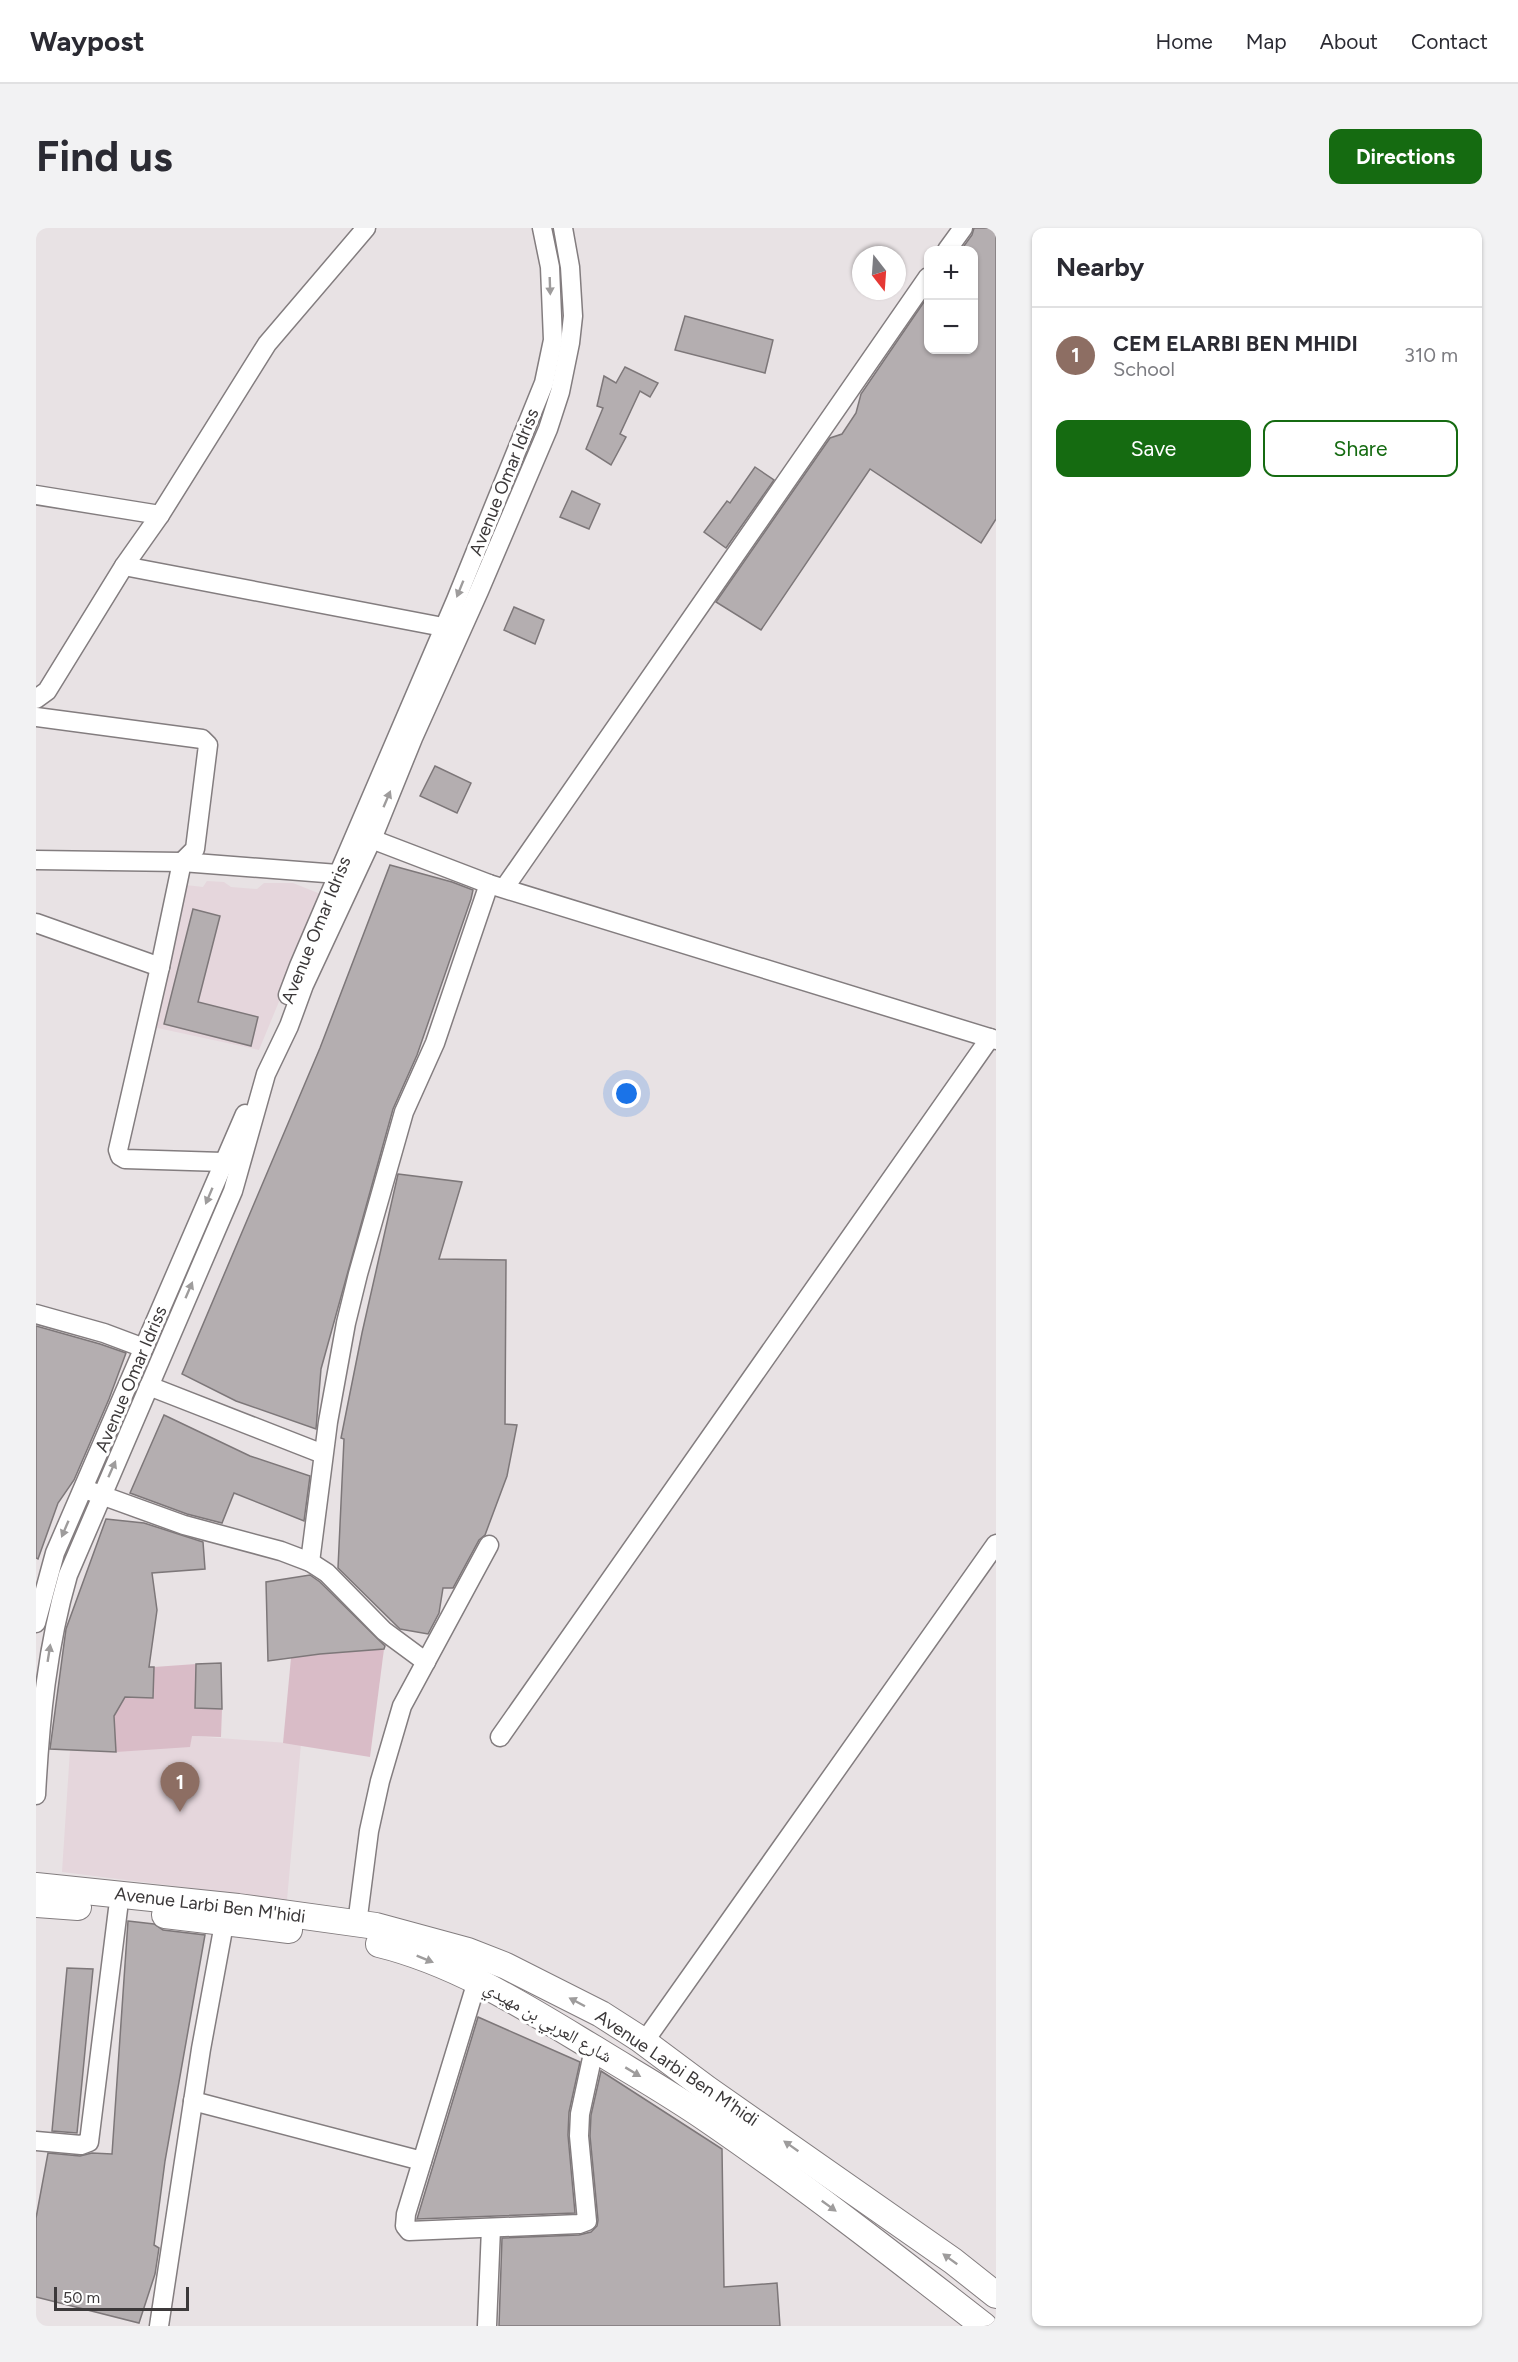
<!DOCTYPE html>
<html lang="en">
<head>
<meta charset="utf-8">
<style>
	body { margin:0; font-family:Figtree,"Noto Naskh Arabic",sans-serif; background:#f2f2f3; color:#2b2b33 }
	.controls { position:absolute; right:18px; top:18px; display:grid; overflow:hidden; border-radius:12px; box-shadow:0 2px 4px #0004 }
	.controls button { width:54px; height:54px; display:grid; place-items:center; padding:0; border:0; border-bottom:2px solid #e1e1e2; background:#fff; color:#2b2b33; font:30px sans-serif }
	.compass { position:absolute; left:816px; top:18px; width:54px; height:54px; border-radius:50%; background:#fff; box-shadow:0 2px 4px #0004; rotate:163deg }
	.scale { position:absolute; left:18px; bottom:15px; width:135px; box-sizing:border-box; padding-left:6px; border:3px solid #3c393a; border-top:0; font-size:16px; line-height:21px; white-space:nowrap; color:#3c393a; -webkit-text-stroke:4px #fff; paint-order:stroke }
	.you { position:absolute; left:591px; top:866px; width:21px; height:21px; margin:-15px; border:4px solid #fff; border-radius:50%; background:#1a73e8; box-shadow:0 0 0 9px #1a73e833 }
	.badge { display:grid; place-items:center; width:39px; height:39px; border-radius:50%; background:#156b11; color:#fff; font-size:20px; font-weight:700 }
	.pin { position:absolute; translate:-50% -50px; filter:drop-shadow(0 2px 3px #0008) }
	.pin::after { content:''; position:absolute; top:32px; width:21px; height:18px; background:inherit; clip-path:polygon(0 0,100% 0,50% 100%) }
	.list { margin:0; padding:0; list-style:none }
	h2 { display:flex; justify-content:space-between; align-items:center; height:78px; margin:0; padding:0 24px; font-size:26px }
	h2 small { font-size:20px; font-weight:400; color:#7c7c81 }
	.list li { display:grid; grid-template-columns:39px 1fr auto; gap:18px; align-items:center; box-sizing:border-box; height:96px; padding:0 24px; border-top:2px solid #e1e1e2 }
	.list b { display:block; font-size:22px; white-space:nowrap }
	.list p { margin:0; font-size:20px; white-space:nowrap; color:#7c7c81 }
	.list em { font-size:20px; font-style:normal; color:#7c7c81 }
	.actions { display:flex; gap:12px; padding:18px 24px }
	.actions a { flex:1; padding:14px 0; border:2px solid #156b11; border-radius:12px; text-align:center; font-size:21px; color:#156b11 }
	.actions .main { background:#156b11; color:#fff }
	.map { position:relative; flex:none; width:960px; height:2098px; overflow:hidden; border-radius:12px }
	header { display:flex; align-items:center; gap:36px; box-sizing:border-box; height:84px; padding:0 30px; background:#fff; border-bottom:2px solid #e1e1e2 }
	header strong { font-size:28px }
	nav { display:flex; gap:33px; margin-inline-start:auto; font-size:21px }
	.intro { display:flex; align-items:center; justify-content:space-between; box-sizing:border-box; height:144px; padding:0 36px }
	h1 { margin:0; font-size:42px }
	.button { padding:15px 27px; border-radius:12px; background:#156b11; color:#fff; font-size:21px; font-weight:700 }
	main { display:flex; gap:36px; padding:0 36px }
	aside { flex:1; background:#fff; border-radius:12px; box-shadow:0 2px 4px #0004 }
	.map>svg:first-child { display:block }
	.built { fill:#e5d6dc }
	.green { fill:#d9bcc7 }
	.building { fill:#b4aeb0; stroke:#7d7779; stroke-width:1.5 }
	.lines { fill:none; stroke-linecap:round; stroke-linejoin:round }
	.minor-casing { stroke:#837d7f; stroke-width:21 }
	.secondary-casing { stroke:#837d7f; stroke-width:28 }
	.minor { stroke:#fff; stroke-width:18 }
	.secondary { stroke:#fff; stroke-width:26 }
	.oneway { fill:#9e9c9c }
	.labels { text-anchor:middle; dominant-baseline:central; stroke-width:6; stroke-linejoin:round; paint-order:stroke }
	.street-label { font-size:18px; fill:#3c393a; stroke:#fff }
</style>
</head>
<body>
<header>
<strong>Waypost</strong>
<nav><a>Home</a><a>Map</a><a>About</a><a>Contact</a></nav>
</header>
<div class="intro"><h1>Find us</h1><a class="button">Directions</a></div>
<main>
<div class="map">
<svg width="960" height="2098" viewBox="0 0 960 2098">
	<rect width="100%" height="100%" fill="#e8e2e4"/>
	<g class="built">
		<polygon points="171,653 188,654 195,659 221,661 228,655 257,655 287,667 223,822 117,799 150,657 167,659"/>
		<polygon points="156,1508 265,1516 251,1672 26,1644 34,1522 80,1524"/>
	</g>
	<g class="green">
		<polygon points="348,1421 334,1529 247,1515 255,1430 284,1426"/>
		<polygon points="160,1436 159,1480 186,1481 185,1509 156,1508 154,1519 80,1524 78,1488 89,1469 117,1470 118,1439"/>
	</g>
	<g class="building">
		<polygon points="938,0 960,0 960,291 945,315 834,241 725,402 680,374 794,210 806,206 820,185 825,166 892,68 892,122 938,122 938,22 925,22 936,7"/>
		<polygon points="649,88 737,112 729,145 639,122"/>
		<polygon points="589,139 622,155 614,169 604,163 584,206 590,209 575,237 550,221 567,180 561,178 568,148 580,155"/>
		<polygon points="719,239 738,252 690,320 668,304 691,273 694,275"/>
		<polygon points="536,263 564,276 553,301 524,289"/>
		<polygon points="478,379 508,392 499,416 468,402"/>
		<polygon points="399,538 435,555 421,585 384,568"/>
		<polygon points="354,637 416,654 437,662 435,671 381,827 357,881 285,1141 280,1201 200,1173 146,1146 284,820"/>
		<polygon points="157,681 184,688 162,774 222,789 215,818 128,796"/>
		<polygon points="362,946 426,954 403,1031 470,1032 469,1196 481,1197 471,1248 449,1307 443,1312 417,1360 407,1360 403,1385 392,1406 364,1401 302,1340 308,1211 305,1210 326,1105"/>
		<polygon points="0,1098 64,1116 90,1125 73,1171 38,1252 22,1275 2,1331 0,1330"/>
		<polygon points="128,1187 214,1228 274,1248 268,1293 198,1265 186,1295 151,1286 94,1265"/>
		<polygon points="70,1291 108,1295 167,1314 169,1341 116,1345 121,1382 113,1439 118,1439 117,1470 89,1469 78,1488 80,1524 14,1521 30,1401"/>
		<polygon points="274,1347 284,1354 349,1418 348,1421 284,1426 232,1433 230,1354"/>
		<polygon points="185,1435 186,1481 159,1480 160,1436"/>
		<polygon points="92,1693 118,1696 127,1702 169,1707 129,1933 118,2017 123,2020 119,2046 103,2095 0,2069 0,1990 12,1925 44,1928 56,1925 76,1926"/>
		<polygon points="31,1740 57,1741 41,1905 16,1903"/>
		<polygon points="442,1789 544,1834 533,1884 532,1907 539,1985 381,1991"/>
		<polygon points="565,1843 686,1921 688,2059 741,2055 744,2098 463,2098 466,2010 543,2007 555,2004 561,1998 562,1992 554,1908 555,1887"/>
	</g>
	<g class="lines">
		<defs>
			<g id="minor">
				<polyline points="911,22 927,0"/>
				<polyline points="0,267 124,287"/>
				<polyline points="88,338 407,399"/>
				<polyline points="0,471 11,463 88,338 124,287 231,116 330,0"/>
				<polyline points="0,489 166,511 172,517 159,621 146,634 124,739 82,922 84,928 89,931 187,934"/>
				<polyline points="325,607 453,656 960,812"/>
				<polyline points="0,632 146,634 302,646"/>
				<polyline points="469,659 892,49"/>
				<polyline points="0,695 124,739"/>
				<polyline points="252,767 263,738 420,372 508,155 517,112 514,39 506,0"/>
				<polyline points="0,1086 68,1105 108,1120"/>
				<polyline points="113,1158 287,1226"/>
				<polyline points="54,1263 148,1297 245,1323 274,1334 291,1345 348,1403 390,1434"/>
				<polyline points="274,1334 292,1194 310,1095 322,1046 368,884 399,815 453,656"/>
				<polyline points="0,1395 19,1325 209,886"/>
				<polyline points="464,1509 954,810"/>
				<path d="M0,1567C4,1492 11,1419 32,1347L197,963L230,846L253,798L268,757L336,611L377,510L443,363L512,201L524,164L534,115L537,88L534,39L527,0"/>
				<polyline points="321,1696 333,1603 344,1553 366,1478 453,1317"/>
				<polyline points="441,1753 370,1986 369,1998 373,2003 543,1996 551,1993 543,1908 544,1886 558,1821"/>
				<polyline points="608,1814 960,1316"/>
				<polyline points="157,1873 386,1933"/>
				<polyline points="0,1913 45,1917 53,1914 82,1681"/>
				<polyline points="123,2098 165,1821 188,1696"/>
				<polyline points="451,2098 455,2000"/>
			</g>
			<g id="secondary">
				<polyline points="0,1658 202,1679 340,1698 432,1723 470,1738 565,1786 604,1811 671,1861 917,2033 960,2067"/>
				<polyline points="0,1676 42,1679"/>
				<polyline points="129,1687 253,1702"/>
				<path d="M343,1716C421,1735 491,1780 559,1821C596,1844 635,1866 671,1891C766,1956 857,2027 948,2098"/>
			</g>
		</defs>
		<use href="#minor" class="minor-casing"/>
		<use href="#secondary" class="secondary-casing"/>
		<use href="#minor" class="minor"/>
		<use href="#secondary" class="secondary"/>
	</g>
	<defs><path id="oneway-solid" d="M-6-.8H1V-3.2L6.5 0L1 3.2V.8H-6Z" transform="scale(1.5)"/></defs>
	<g class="oneway">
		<use href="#oneway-solid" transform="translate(514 58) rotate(88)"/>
		<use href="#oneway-solid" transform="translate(424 361) rotate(112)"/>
		<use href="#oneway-solid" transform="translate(351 571) rotate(-67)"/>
		<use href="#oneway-solid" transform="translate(173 968) rotate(113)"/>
		<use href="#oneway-solid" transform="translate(153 1062) rotate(-67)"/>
		<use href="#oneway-solid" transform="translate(76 1241) rotate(-66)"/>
		<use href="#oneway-solid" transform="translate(29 1301) rotate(113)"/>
		<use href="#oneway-solid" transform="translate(13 1425) rotate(-81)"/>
		<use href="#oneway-solid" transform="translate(389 1731) rotate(22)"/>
		<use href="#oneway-solid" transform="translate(541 1774) rotate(-152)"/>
		<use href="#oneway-solid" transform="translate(597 1844) rotate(31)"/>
		<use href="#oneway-solid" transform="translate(755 1918) rotate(-145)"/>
		<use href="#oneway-solid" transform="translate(793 1978) rotate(36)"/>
		<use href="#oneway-solid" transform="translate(914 2031) rotate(-144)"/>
	</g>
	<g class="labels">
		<g class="street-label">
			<text transform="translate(468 254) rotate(-68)">Avenue Omar Idriss</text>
			<text transform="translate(280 702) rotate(-68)">Avenue Omar Idriss</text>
			<text transform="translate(95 1151) rotate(-67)">Avenue Omar Idriss</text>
			<text transform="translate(174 1677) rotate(7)">Avenue Larbi Ben M'hidi</text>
			<text transform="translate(512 1794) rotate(30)">شارع العربي بن مهيدي</text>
			<text transform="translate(641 1840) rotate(34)">Avenue Larbi Ben M'hidi</text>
		</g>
	</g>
</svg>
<div class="controls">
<button>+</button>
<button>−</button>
</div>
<svg class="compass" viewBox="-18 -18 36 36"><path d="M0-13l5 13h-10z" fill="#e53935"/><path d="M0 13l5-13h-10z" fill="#7c7c81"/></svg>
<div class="scale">50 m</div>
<div class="you"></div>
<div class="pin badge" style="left:144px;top:1584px;background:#8d6e63">1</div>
</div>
<aside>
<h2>Nearby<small></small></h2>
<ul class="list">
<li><span class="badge" style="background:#8d6e63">1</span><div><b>CEM ELARBI BEN MHIDI</b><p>School</p></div><em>310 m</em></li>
</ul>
<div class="actions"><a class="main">Save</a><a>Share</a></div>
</aside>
</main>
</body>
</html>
